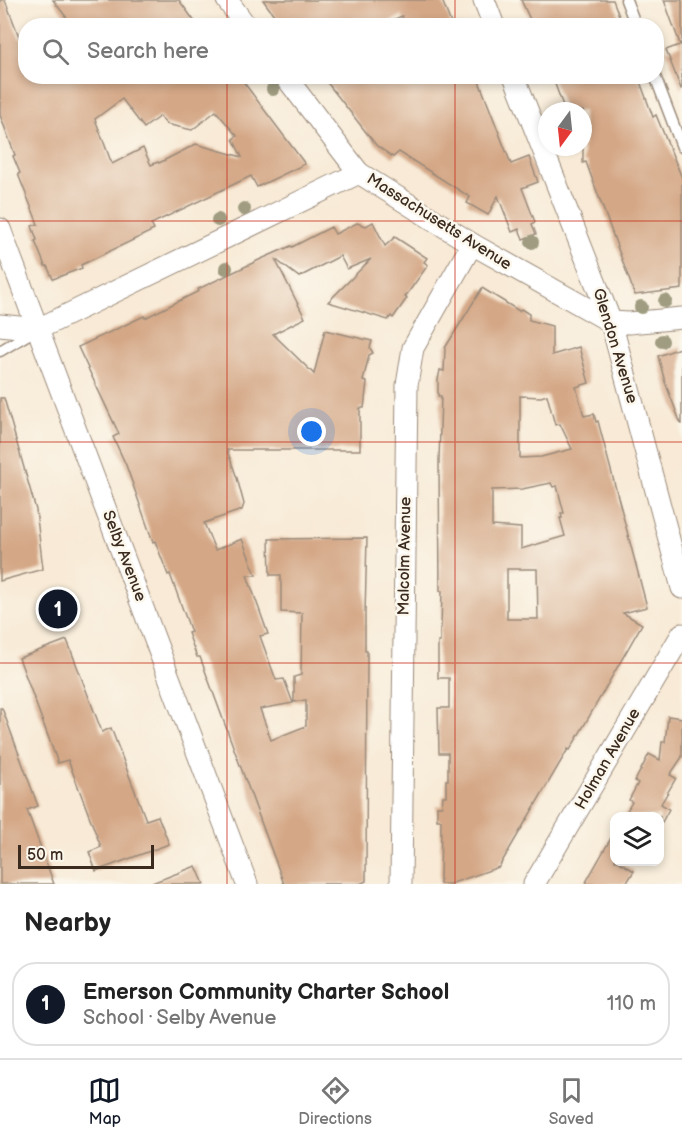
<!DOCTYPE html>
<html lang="en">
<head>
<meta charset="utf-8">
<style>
	body { margin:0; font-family:"Balsamiq Sans",sans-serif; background:#f6f6f6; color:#222 }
	.controls { position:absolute; right:18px; bottom:18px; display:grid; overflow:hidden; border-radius:12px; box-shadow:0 3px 9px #0003 }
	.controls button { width:54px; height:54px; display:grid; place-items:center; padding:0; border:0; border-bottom:2px solid #e0e0e0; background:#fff; color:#222; font:30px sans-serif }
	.compass { position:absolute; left:538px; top:102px; width:54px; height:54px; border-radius:50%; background:#fff; box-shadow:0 3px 9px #0003; rotate:195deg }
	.scale { position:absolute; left:18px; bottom:15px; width:136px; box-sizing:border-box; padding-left:6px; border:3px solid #3b2a1e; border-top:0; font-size:16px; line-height:21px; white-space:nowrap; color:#3b2a1e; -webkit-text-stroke:4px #fbf7ec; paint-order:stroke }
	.you { position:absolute; left:312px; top:432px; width:21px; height:21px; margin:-15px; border:4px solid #fff; border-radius:50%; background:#1a73e8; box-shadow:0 0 0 9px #1a73e833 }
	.badge { display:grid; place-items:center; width:39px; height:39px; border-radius:50%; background:#111827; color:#fff; font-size:20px; font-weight:700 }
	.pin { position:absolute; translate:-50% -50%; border:3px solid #fff; box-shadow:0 2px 6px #0006 }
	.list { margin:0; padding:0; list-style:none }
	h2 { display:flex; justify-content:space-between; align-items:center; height:78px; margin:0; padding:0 24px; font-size:26px }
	h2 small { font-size:20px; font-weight:400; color:#767676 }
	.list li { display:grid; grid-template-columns:39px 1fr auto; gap:18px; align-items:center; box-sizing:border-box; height:84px; margin:0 12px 12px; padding:0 12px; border:2px solid #e0e0e0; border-radius:24px }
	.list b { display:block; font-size:22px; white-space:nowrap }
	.list p { margin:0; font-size:20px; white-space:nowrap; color:#767676 }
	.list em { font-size:20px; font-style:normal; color:#767676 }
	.icon { flex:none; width:33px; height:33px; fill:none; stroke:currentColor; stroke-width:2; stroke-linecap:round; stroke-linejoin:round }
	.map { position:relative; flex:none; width:682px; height:884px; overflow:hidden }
	.search { position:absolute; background:#fff; box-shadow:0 3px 9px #0003; left:18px; right:18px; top:18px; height:66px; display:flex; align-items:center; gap:15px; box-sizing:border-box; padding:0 21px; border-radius:24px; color:#767676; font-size:22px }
	.sheet { height:174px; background:#fff }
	nav { display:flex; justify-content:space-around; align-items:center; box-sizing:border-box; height:84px; border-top:2px solid #e0e0e0; background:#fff; font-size:16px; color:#767676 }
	nav a { display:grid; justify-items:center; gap:3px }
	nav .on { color:#111827 }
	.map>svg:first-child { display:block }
	.building { fill:#d4a786; fill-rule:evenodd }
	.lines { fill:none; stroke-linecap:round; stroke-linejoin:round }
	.service-casing { stroke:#9a8a7a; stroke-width:13 }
	.minor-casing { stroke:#9a8a7a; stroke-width:23 }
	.service { stroke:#fff; stroke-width:10 }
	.minor { stroke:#fff; stroke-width:21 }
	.tree { fill:#9f9c81 }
	.grid { fill:none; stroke:#c8321e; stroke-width:1.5; stroke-opacity:0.55 }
	.labels { text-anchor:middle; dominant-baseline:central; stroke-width:5; stroke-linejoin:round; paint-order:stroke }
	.street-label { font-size:16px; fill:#3b2a1e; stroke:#fbf7ec }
</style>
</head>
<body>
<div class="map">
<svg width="682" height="884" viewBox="0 0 682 884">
	<rect width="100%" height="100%" fill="#fbf7ec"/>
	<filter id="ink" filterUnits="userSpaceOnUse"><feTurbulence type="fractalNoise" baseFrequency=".0167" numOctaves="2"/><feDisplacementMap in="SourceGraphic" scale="12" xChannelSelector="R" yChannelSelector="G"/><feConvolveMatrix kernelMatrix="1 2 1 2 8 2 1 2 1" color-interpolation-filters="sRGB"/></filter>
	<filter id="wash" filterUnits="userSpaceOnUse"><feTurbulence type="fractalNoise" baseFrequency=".008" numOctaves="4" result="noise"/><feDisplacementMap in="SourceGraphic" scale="24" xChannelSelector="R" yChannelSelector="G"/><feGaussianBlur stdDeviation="1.35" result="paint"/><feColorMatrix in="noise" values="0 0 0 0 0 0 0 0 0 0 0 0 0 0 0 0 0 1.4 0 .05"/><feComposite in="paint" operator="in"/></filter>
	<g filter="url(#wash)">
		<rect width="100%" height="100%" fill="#f8ead6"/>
		<g id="blocks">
			<g class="building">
				<path d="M0,0H5L20,39L26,37V76H239L305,164L257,187L251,176L151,224L154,230L81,265L82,268L53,279L47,266H45L35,241L37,240L32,226L38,224L18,174L20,173L13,156L15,155L0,115ZM122,99L144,128L160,116L166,124L192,130L216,111L237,136L233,139L242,157L196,144L159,163L158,162L151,165L143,148L112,164L95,119Z"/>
				<polygon points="53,0 179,0 198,26 73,26"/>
				<polygon points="263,0 442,0 452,26 406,26 402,16 379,26 282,26"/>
				<polygon points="521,0 613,0 623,26 533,26"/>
				<polygon points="664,0 682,0 682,43 680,44"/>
				<polygon points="682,44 682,88 681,89 666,50"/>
				<polygon points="322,76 477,76 511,164 529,157 538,182 522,188 535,222 532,224 536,234 523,239 519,229 512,232 498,196 488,215 467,203 470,197 399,152 393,157 376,145"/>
				<polygon points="552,76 638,76 653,117 656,115 682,178 682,289 635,295 586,162 583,163 583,111 565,111"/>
				<polygon points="373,222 385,246 395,237 427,258 424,262 428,265 405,297 407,298 393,318 391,316 388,320 328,302 371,259 347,269 340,256 299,277 275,259 305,318 273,334 314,374 325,330 372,341 370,348 373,353 369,355 363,381 367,382 364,408 360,408 360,450 227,450 237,478 244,504 242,510 204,523 215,550 242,539 256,575 247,575 268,634 260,636 276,680 284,679 293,703 260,709 271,740 306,726 306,700 294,702 294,677 301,675 302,613 281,612 281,575 270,575 269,539 367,538 365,613 365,651 367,651 366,881 360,884 284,884 200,657 197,657 188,633 191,632 170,574 168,575 155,541 153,542 126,465 113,437 119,434 78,347 144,316 145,318 199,291 198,289 259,260 291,246 292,247 331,227 335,234 357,223 366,226"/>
				<path d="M482,288L519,311L521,309L529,314V320L552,326V355L579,347L589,383L576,387L584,416L594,414L596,422L598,421L647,607L623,613L642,624L570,750L568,749L499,867L450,884H440L441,820H437V806H442L443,796H446V780H448V753H439L438,708H449V678H438V642H440V628H441L442,591H440L439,461L441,396H438V380L440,370L444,371L445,348ZM547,395L555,425L560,424L572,449L541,457L520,458V396L541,397ZM551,483L553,487L557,486L564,513H561L562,518H560L565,536L521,549V528L492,526V490L522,489ZM507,569H537L538,619H507Z"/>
				<polygon points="682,347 682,424 681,424 665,382 658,356"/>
				<polygon points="0,398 4,398 36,510 43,569 0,581"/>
				<polygon points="67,640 102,732 111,728 146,820 158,816 169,844 96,871 89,852 101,847 68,760 58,763 19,658"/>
				<polygon points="0,708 2,708 38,806 27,810 54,884 0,884"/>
				<polygon points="668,716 682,718 682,757 670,775 676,778 661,804 669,809 662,822 660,821 660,816 624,816 632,802 629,800 638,783 635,781 649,754 660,760 662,742 665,742"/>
				<polygon points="615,831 615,861 618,861 634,871 626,884 585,884"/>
				<polygon points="196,866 204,884 152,884 152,883"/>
			</g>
		</g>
	</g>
	<g filter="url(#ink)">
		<use href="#blocks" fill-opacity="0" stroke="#9a8a7a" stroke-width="1.5"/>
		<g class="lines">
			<defs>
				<g id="service">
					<polyline points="626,0 636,26"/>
					<polyline points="655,76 682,147"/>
					<polyline points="0,351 32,332"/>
				</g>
				<g id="minor">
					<polyline points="227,0 246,26"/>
					<polyline points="484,0 494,26"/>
					<polyline points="285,76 359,173"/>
					<polyline points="514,76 611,322 682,588"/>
					<polyline points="0,229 247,884"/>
					<polyline points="0,325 38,329 359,173 472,244 611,322 629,323 682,318"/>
					<polyline points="401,884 407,385 413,348 472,244"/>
					<polyline points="534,884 682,634"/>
				</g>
			</defs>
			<use href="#service" class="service-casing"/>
			<use href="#minor" class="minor-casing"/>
			<use href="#service" class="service"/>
			<use href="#minor" class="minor"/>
		</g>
		<g class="tree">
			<circle cx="273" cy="89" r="7"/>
			<circle cx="244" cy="209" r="7"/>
			<circle cx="218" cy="220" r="7"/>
			<circle cx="532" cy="242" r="7"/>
			<circle cx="226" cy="268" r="7"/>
			<circle cx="665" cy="301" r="7"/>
			<circle cx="641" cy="307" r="7"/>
			<circle cx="662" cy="341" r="7"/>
		</g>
	</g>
	<path class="grid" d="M227,0V26M455,0V26M227,76V884M455,76V884M0,221H682M0,442H682M0,663H682"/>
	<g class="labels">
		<g class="street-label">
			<text transform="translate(439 222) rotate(32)">Massachusetts Avenue</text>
			<text transform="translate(615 346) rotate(73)">Glendon Avenue</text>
			<text transform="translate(124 556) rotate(69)">Selby Avenue</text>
			<text transform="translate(405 556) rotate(-89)">Malcolm Avenue</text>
			<text transform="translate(608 759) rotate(-60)">Holman Avenue</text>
		</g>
	</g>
</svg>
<div class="controls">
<button><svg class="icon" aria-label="layers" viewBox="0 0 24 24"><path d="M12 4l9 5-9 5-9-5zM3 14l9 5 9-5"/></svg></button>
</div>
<svg class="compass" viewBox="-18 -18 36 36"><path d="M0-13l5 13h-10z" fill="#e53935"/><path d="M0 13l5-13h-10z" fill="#767676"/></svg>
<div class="scale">50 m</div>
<div class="you"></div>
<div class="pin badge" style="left:58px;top:609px">1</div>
<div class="search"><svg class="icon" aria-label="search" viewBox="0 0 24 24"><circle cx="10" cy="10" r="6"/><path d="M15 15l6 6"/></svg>Search here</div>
</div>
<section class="sheet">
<h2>Nearby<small></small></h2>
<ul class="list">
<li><span class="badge">1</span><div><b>Emerson Community Charter School</b><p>School · Selby Avenue</p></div><em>110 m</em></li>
</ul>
</section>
<nav>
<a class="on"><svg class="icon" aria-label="map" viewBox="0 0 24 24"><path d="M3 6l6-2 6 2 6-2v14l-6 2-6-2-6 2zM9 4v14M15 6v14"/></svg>Map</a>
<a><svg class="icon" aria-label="directions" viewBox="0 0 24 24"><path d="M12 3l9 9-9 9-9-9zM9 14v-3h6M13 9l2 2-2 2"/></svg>Directions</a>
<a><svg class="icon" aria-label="saved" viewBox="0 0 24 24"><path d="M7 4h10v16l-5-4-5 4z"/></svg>Saved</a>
</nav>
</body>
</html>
